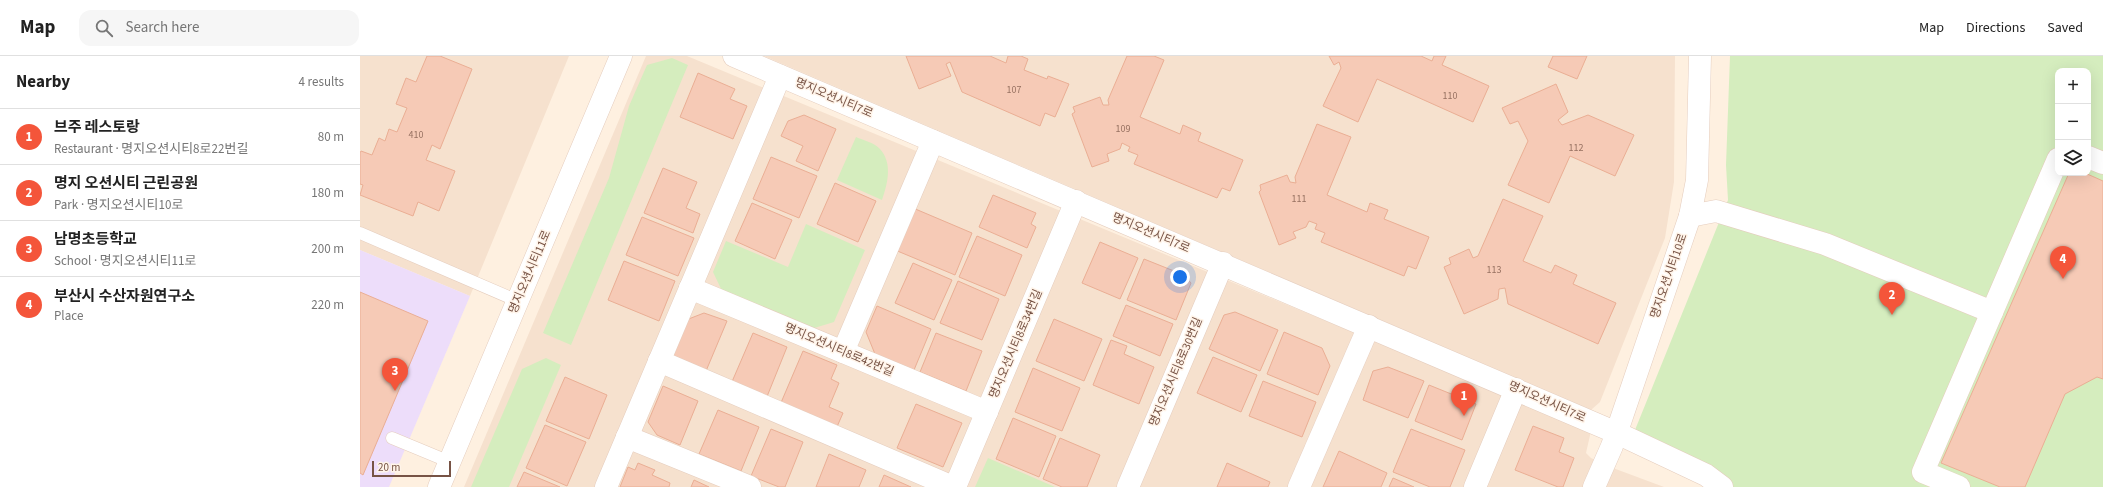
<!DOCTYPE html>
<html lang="en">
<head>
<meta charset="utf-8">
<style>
	body { margin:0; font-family:"Source Sans 3","Noto Sans KR",sans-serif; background:#f6f6f6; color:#222 }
	.controls { position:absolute; right:12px; top:12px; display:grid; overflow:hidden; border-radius:8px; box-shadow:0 4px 16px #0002 }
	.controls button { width:36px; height:36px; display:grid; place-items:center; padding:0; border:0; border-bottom:1px solid #e0e0e0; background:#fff; color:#222; font:20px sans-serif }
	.scale { position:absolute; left:12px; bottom:10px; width:79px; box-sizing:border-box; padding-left:4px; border:2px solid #775345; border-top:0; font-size:11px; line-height:14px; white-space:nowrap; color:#775345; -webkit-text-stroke:3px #fff4e9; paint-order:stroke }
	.you { position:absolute; left:820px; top:221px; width:14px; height:14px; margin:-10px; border:3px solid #fff; border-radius:50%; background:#1a73e8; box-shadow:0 0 0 6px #1a73e833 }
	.badge { display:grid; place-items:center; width:26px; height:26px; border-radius:50%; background:#f4553a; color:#fff; font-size:13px; font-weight:700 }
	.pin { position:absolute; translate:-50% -33px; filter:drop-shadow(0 1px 2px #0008) }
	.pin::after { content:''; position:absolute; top:21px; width:14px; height:12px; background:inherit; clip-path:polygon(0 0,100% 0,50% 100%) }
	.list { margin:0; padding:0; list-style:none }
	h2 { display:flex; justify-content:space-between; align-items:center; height:52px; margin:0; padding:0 16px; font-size:17px }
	h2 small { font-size:13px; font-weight:400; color:#767676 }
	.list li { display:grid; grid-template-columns:26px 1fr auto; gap:12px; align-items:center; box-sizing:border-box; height:56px; padding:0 16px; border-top:1px solid #e0e0e0 }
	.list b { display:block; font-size:15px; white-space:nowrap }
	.list p { margin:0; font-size:13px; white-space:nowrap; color:#767676 }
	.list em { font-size:13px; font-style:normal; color:#767676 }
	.icon { flex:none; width:22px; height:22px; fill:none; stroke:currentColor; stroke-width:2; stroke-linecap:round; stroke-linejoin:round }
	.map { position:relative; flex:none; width:1743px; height:431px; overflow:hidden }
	header { display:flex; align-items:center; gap:24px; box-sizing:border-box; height:56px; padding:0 20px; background:#fff; border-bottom:1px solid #e0e0e0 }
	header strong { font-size:19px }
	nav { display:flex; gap:22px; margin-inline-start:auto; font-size:14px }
	.search { width:280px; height:36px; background:#f6f6f6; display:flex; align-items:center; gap:10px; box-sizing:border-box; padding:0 14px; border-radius:12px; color:#767676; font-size:15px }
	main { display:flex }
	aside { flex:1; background:#fff }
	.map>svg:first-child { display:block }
	.residential { fill:#f6e1ce }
	.education { fill:#edddfa }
	.green { fill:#d5edbe; fill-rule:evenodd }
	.building { fill:#f6cab6; stroke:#eaae94 }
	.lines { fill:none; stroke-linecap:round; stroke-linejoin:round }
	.service-casing { stroke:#e5cdbe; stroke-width:13 }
	.minor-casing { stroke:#e5cdbe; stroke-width:23 }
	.service { stroke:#fff; stroke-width:12 }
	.minor { stroke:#fff; stroke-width:22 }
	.labels { text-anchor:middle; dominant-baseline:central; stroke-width:3; stroke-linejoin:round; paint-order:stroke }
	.number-label { font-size:10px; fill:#977161 }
	.street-label { font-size:12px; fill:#775345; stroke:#fff4e9 }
</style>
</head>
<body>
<header>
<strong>Map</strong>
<div class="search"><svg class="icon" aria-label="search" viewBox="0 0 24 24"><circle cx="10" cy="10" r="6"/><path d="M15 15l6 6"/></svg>Search here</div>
<nav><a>Map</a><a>Directions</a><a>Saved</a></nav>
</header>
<main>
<aside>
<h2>Nearby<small>4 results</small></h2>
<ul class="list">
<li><span class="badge">1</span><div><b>브주 레스토랑</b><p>Restaurant · 명지오션시티8로22번길</p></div><em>80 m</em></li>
<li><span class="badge">2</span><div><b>명지 오션시티 근린공원</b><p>Park · 명지오션시티10로</p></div><em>180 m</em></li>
<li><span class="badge">3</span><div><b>남명초등학교</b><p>School · 명지오션시티11로</p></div><em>200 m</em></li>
<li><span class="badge">4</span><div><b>부산시 수산자원연구소</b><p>Place</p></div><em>220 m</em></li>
</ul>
</aside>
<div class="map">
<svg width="1743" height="431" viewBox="0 0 1743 431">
	<rect width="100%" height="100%" fill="#fef0e0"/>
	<g class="residential">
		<polygon points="0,0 209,0 110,240 0,194"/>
		<polygon points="286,0 327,0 1231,375 1226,397 1231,402 1253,412 1304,431 104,431"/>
		<polygon points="404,0 1315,0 1314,126 1305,182 1240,346 1231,354"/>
	</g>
	<polygon class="education" points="0,194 110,240 29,431 0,431"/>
	<g class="green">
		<path d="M1370,0H1743V431H1362L1275,374L1368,144L1366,109ZM1698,15H1728V117H1698Z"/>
		<polygon points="312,2 328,9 211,289 183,277 249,122 269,50 287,9"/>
		<path d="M496,81C503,84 514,87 519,92C533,106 528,127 522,144L477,124Z"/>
		<polygon points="446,168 505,194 474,266 451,273 363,237 353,216 366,185 428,211"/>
		<polygon points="186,302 201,309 149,431 111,431 162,313"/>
		<polygon points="628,402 695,431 615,431"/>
	</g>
	<g class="building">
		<polygon points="67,0 80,0 112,13 80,93 72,89 66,104 95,115 79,155 58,146 53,160 0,139 3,129 0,128 0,97 1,95 12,99 19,82 25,85 29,73 37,76 47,52 36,48 46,22 56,26"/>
		<polygon points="546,0 630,0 646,7 648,0 661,0 668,3 664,14 687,23 688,20 709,28 695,61 685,57 680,70 602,36 590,6 586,8 591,20 559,33"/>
		<polygon points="767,0 794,0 804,4 780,61 820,78 823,69 841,77 838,85 883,104 870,135 862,132 857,142 774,108 778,99 768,95 770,91 762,87 760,93 747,98 749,105 732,111 712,58 715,56 713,51 740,41 743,49 749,49 748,44"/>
		<polygon points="969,0 1061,0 1072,5 1074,0 1086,0 1082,9 1129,30 1113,66 1017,23 998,66 963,50 981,12 979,6 974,9"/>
		<polygon points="1193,0 1227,0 1217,23 1188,11"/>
		<polygon points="338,17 375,33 370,43 387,50 373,83 320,61"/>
		<polygon points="1196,28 1208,56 1198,64 1202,69 1228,59 1274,79 1255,120 1210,100 1189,147 1148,129 1168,85 1158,65 1150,68 1142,52"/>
		<polygon points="444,59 476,73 458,115 436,105 443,90 421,80 428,65"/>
		<polygon points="957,68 991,81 967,139 1007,156 1010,147 1028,154 1024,163 1069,181 1056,213 1048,210 1044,220 961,186 965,177 955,173 957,168 949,165 946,171 933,176 936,182 919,189 899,136 901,134 900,129 927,119 930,126 936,127 935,121"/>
		<polygon points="411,101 457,120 439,162 393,143"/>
		<polygon points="303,112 337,126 326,152 340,158 333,177 284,157"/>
		<polygon points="1709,117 1725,117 1743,125 1743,323 1737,321 1705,338 1665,431 1640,431 1581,407"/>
		<polygon points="475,127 516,145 498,186 457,168"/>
		<polygon points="633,139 676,157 671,168 676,171 667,192 619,171"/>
		<polygon points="1143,143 1183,160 1163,205 1191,217 1195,209 1217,219 1213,228 1256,247 1238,288 1148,248 1145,232 1139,233 1138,243 1104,258 1084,211 1091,208 1089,202 1109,193 1113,202 1118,200"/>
		<polygon points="392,147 432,164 415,203 375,185"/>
		<polygon points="553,152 612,177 595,219 535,194"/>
		<polygon points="282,161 334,182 318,220 266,199"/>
		<polygon points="617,180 662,199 645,240 599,221"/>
		<polygon points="740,186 778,202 760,243 722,227"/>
		<polygon points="784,203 824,219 831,227 816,264 767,244"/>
		<polygon points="264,205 315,225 299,265 248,244"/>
		<polygon points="553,207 592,224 574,264 535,247"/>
		<polygon points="598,225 639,243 622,284 580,267"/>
		<polygon points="0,236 68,265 3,419 0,417"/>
		<polygon points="766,249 813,268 800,300 753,280"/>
		<polygon points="517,250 571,273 554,314 515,298 506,276"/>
		<polygon points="875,256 918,274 900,315 849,293 864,259"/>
		<polygon points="344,257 367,265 346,315 311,300 326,264"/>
		<polygon points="694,263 742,283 724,325 676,305"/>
		<polygon points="924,276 962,292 970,310 958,339 907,318"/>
		<polygon points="393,277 427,291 406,343 371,328"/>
		<polygon points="576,277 622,295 606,335 560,316"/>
		<polygon points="751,284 767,290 764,298 794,311 779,348 733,329"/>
		<polygon points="443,295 477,309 471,323 479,327 469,351 483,357 476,373 420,349"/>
		<polygon points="853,301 897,319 881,356 837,337"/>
		<polygon points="1028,311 1064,325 1048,362 1003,344 1013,315"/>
		<polygon points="673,312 720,332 702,375 655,356"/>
		<polygon points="205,321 247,339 229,383 186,365"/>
		<polygon points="903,325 956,346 942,381 889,360"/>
		<polygon points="1069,329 1116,348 1102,384 1055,365"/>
		<polygon points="303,330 338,345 320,389 297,379 288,366"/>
		<polygon points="556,348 602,367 583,411 537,392"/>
		<polygon points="358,354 399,371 381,415 339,398"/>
		<polygon points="653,362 696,380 679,421 636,403"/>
		<polygon points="185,369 226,386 207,430 166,412"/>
		<polygon points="1173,370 1204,382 1199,396 1214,402 1203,431 1198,431 1155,414"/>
		<polygon points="411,373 443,386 425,431 419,431 391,420"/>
		<polygon points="1051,373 1105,394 1090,431 1070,431 1033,416"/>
		<polygon points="700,382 740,399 727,431 702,431 683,423"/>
		<polygon points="979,395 1027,417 1021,431 963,431"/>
		<polygon points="469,398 506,414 499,431 456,431"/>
		<polygon points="278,407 295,414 292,419 310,427 309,431 260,431 268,411 275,414"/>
		<polygon points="867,407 910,426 908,431 857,431"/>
		<polygon points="164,416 200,431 157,431"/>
		<polygon points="524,419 551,431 519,431"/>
		<polygon points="1033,422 1054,431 1029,431"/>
		<polygon points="334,424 349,431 331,431"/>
	</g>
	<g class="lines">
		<defs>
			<g id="service">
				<polyline points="0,177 158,245"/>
				<polyline points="32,382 90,406"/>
			</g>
			<g id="minor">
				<polyline points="374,0 1257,377 1346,419 1362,431"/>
				<polyline points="1728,101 1743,107"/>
				<polyline points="1330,160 1356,155 1465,188 1632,256"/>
				<polyline points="330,232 627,356"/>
				<polyline points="483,296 573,85"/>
				<polyline points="299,305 593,431"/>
				<polyline points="267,381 390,431"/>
				<polyline points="79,431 261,0"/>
				<polyline points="246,431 420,20"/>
				<polyline points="595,431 716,145"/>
				<polyline points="768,431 863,207"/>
				<polyline points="939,431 1009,270"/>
				<polyline points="1115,431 1156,333"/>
				<polyline points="1234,431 1252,390 1330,160 1337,124 1340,0"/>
				<polyline points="1599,431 1563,416 1698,103"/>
			</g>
		</defs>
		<use href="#service" class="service-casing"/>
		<use href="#minor" class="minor-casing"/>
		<use href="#service" class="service"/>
		<use href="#minor" class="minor"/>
	</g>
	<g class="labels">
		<g class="number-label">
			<text x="654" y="34">107</text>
			<text x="1090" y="40">110</text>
			<text x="763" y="73">109</text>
			<text x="56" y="79">410</text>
			<text x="1216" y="92">112</text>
			<text x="939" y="143">111</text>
			<text x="1134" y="214">113</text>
		</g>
		<g class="street-label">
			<text transform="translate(474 42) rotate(23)">명지오션시티7로</text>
			<text transform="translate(791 177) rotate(23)">명지오션시티7로</text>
			<text transform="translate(170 216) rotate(-67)">명지오션시티11로</text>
			<text transform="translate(1309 220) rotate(-71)">명지오션시티10로</text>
			<text transform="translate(656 288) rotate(-67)">명지오션시티8로34번길</text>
			<text transform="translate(479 294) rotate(23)">명지오션시티8로42번길</text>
			<text transform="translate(816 316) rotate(-67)">명지오션시티8로30번길</text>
			<text transform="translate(1187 346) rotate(24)">명지오션시티7로</text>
		</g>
	</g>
</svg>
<div class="controls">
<button>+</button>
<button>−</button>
<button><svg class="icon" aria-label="layers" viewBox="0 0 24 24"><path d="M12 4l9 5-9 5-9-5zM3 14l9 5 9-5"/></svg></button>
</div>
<div class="scale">20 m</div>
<div class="you"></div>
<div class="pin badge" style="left:1104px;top:360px">1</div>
<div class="pin badge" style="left:1532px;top:259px">2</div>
<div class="pin badge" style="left:35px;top:335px">3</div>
<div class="pin badge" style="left:1703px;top:223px">4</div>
</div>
</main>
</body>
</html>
